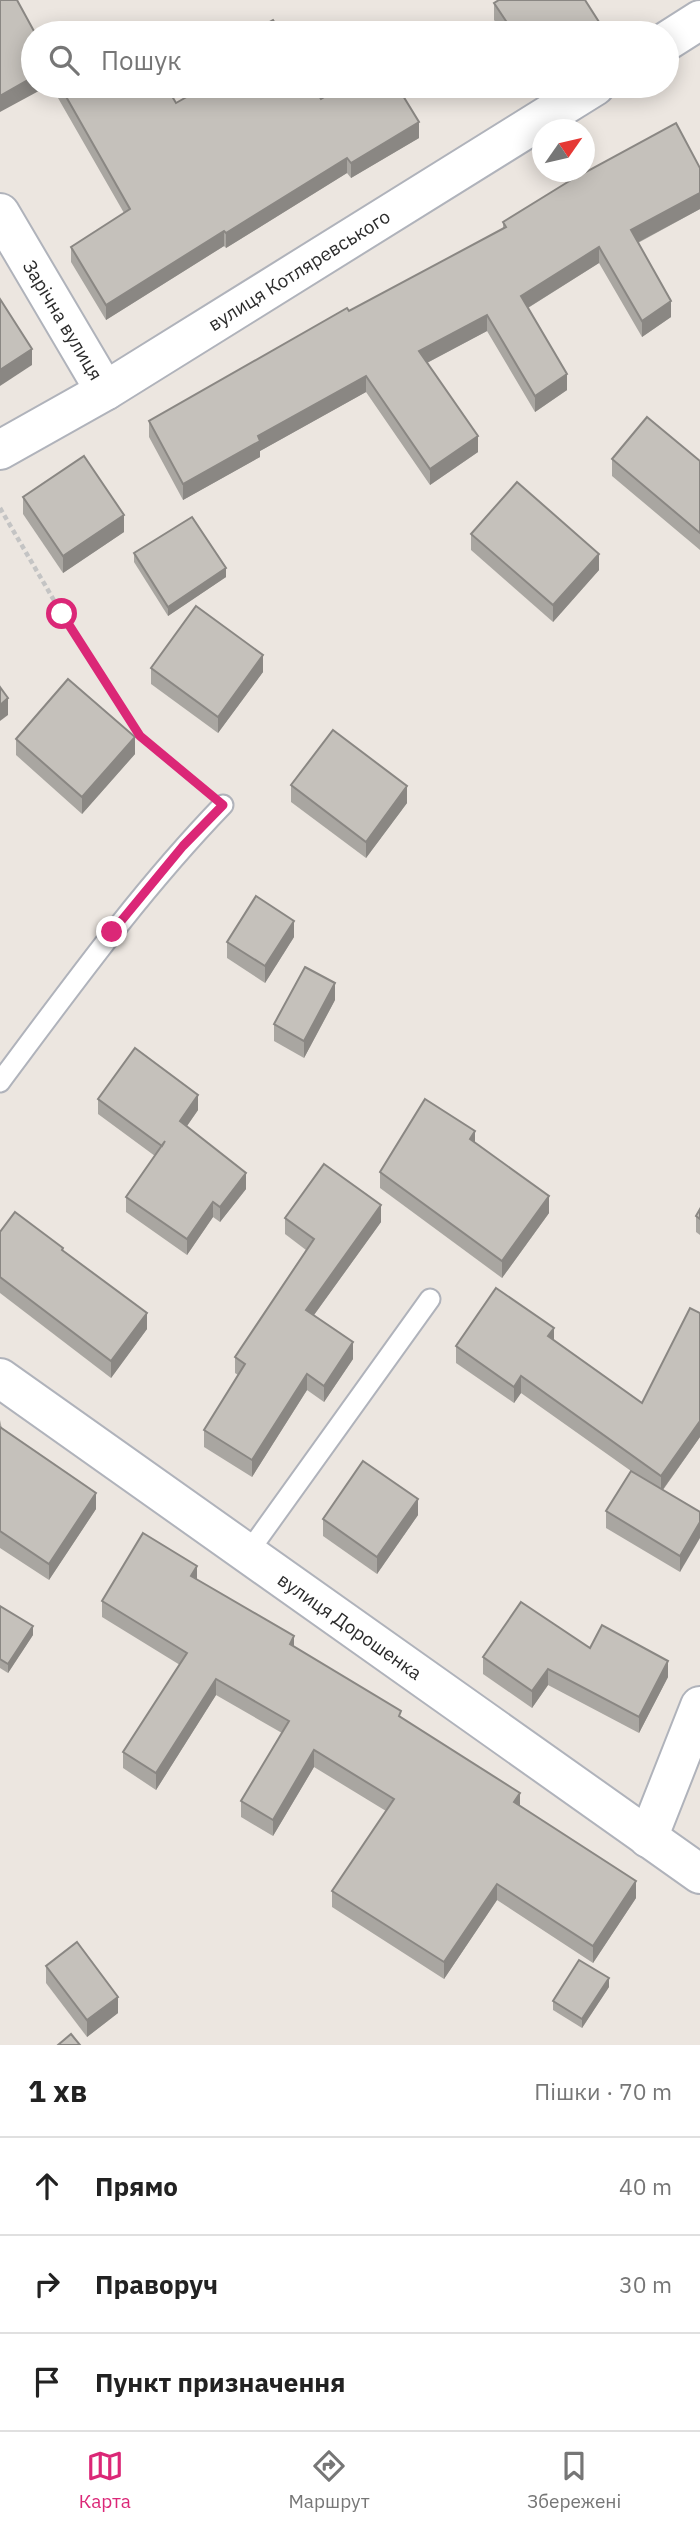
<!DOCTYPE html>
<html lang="uk">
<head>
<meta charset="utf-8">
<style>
	body { margin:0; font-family:"IBM Plex Sans",sans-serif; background:#f2f2f2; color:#222 }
	.compass { position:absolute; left:532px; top:119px; width:63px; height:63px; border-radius:50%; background:#fff; box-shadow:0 4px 18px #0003; rotate:56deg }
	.stop { position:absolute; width:21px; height:21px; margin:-16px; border:5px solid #db2777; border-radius:50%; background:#fff }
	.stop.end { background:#db2777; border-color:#fff; box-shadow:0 2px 7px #0008 }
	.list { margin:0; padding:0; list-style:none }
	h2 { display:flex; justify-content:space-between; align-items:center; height:91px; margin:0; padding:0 28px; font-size:30px }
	h2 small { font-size:23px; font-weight:400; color:#767676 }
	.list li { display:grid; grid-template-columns:46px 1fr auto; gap:21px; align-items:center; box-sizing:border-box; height:98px; padding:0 28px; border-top:2px solid #e0e0e0 }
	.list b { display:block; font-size:26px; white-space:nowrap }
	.list em { font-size:23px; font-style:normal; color:#767676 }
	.icon { flex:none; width:38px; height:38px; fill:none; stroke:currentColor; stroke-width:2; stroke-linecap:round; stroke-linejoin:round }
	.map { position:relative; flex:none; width:700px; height:2045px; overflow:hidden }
	.search { position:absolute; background:#fff; box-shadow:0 4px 18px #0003; left:21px; right:21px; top:21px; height:77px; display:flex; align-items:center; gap:18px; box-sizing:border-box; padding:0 24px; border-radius:38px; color:#767676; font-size:26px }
	.sheet { height:385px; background:#fff }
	nav { display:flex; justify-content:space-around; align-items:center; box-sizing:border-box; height:98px; border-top:2px solid #e0e0e0; background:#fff; font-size:19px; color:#767676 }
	nav a { display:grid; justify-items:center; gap:4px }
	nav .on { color:#db2777 }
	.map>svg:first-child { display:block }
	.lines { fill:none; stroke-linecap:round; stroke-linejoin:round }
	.service-casing { stroke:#b0b3bb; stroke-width:23 }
	.minor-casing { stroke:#b0b3bb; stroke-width:42 }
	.path { stroke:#c4c4c4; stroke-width:4.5; stroke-dasharray:5 3.5; stroke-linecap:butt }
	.service { stroke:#fff; stroke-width:19 }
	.minor { stroke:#fff; stroke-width:38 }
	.wall { fill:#a9a6a1 }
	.shaded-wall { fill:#8a8783 }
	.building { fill:#c5c1bb; stroke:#8a8783; stroke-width:2 }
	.route { stroke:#db2777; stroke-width:9 }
	.labels { text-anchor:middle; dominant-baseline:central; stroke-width:5; stroke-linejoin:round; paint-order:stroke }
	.street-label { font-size:19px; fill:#2c2c2c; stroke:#fff }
</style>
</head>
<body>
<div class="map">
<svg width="700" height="2045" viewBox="0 0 700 2045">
	<rect width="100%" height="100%" fill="#ece6e0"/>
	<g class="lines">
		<defs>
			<g id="service">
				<path d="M0,1082C71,987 140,891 223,805"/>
				<polyline points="247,1554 430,1299"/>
			</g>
			<g id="minor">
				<polyline points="667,41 700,20"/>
				<polyline points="0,213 105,391"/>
				<polyline points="0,450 105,391 595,86"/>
				<polyline points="0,1378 700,1874"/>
				<polyline points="648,1838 700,1706"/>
			</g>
		</defs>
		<use href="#service" class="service-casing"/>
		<use href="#minor" class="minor-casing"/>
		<polyline class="path" points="0,508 62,614 140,736 198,784"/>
		<use href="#service" class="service"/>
		<use href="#minor" class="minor"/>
	</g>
	<g class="wall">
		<polygon points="494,3 599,33 503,33 494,20"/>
		<polygon points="58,86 131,86 134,92 176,103 321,99 419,138 351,178 347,173 226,248 224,246 106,320 71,262 71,247 124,213 58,98"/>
		<polygon points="700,168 700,209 638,243 671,317 642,337 599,263 528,308 567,390 535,412 487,331 427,363 478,452 430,485 366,392 260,451 260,457 183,500 149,437 149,421 349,311 503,229 503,222"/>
		<polygon points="612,459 700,461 700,550 612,476"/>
		<polygon points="23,497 124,532 63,573 23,514"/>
		<polygon points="471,534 599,570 553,622 471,550"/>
		<polygon points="134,553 226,577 168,616 134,562"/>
		<polygon points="151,668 263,672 218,733 151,684"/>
		<polygon points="16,739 135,754 82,814 16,755"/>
		<polygon points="291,785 407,803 366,858 291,802"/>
		<polygon points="294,937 265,983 227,958 227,942"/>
		<polygon points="335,1000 304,1058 274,1041 274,1024"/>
		<polygon points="98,1099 198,1110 187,1126 246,1189 220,1222 213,1217 187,1255 126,1212 126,1197 155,1156 98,1114"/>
		<polygon points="475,1142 549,1213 502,1278 380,1188 380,1172"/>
		<polygon points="700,1209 700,1235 696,1232 696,1216"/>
		<polygon points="285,1218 381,1222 314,1315 353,1359 324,1402 307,1390 252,1477 204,1447 204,1430 238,1375 235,1373 235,1357 306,1250 285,1234"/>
		<polygon points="0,1232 63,1251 147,1329 111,1378 0,1293"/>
		<polygon points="700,1313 700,1437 663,1490 700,1512 680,1572 606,1528 606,1511 631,1471 521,1393 514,1403 456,1363 456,1346 554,1341 642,1403"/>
		<polygon points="0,1420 2,1429 96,1509 49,1580 0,1548"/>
		<polygon points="418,1515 377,1574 323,1536 323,1519"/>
		<polygon points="197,1579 294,1647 401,1717 520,1806 636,1898 593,1963 497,1900 444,1979 332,1907 332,1891 386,1811 314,1767 273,1836 241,1817 241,1801 282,1733 216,1695 156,1790 123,1768 123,1752 180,1665 102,1617 102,1601"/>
		<polygon points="0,1606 33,1635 8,1673 0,1668"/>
		<polygon points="590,1648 668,1677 639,1733 548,1685 532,1708 483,1674 483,1657"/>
		<polygon points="46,1966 118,2013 87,2037 46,1983"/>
		<polygon points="609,1987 582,2028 553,2010 553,2001"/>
	</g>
	<g class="shaded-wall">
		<polygon points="599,22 599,33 581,33"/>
		<polygon points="33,77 33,86 48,86 0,112 0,96"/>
		<polygon points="419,122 419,138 351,178 351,163"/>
		<polygon points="347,158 347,173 226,248 226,233"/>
		<polygon points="700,193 700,209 631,246 631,230"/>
		<polygon points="224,231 224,246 106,320 106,305"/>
		<polygon points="599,247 599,263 521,312 521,296"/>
		<polygon points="671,301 671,317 642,337 642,321"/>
		<polygon points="487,315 487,331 419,367 419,351"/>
		<polygon points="32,349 32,365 0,386 0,370"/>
		<polygon points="567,374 567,390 535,412 535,396"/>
		<polygon points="366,376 366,392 260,451 260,457 183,500 183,484 258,436"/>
		<polygon points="478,436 478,452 430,485 430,469"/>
		<polygon points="124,515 124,532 63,573 63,556"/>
		<polygon points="599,554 599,570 553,622 553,605"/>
		<polygon points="226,568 226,577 168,616 168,607"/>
		<polygon points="263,655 263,672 218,733 218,717"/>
		<polygon points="8,698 8,715 0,721 0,705"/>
		<polygon points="135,737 135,754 82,814 82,797"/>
		<polygon points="407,786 407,803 366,858 366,842"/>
		<polygon points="294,921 294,937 265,983 265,966"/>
		<polygon points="335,983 335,1000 304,1058 304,1041"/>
		<polygon points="198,1095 198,1110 180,1136 180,1121"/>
		<polygon points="475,1131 475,1148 470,1139"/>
		<polygon points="246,1173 246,1189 220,1222 220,1207"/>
		<polygon points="549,1196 549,1213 502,1278 502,1261"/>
		<polygon points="213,1202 213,1217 187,1255 187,1239"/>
		<polygon points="381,1205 381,1222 306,1326 306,1310"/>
		<polygon points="147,1313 147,1329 111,1378 111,1361"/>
		<polygon points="554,1328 554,1345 548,1336"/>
		<polygon points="353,1342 353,1359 324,1402 324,1386"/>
		<polygon points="307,1374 307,1390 252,1477 252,1460"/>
		<polygon points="521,1376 521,1393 514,1403 514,1387"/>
		<polygon points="700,1421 700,1437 661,1492 661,1476"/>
		<polygon points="96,1493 96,1509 49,1580 49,1564"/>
		<polygon points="418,1499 418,1515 377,1574 377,1557"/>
		<polygon points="700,1522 700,1538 680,1572 680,1556"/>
		<polygon points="197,1566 197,1582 191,1576"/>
		<polygon points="33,1626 33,1635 8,1673 8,1664"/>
		<polygon points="294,1636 294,1652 290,1644"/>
		<polygon points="668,1661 668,1677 639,1733 639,1717"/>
		<polygon points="548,1669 548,1685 532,1708 532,1691"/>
		<polygon points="216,1679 216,1695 156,1790 156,1773"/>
		<polygon points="314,1750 314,1767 273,1836 273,1820"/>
		<polygon points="520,1793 520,1809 514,1802"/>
		<polygon points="636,1881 636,1898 593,1963 593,1946"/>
		<polygon points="497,1884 497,1900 444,1979 444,1962"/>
		<polygon points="609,1978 609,1987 582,2028 582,2019"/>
		<polygon points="118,1997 118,2013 87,2037 87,2020"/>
	</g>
	<g class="building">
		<polygon points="0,0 17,0 35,33 33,33 33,77 0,96"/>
		<polygon points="499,0 585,0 599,22 581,33 514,33 494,3"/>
		<polygon points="273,20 281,33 250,33"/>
		<polygon points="60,86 131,86 134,92 145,86 166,86 176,103 206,86 313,86 321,99 343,86 397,86 419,122 351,163 347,158 226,233 224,231 106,305 71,247 130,209"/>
		<polygon points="676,123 700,168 700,193 631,230 671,301 642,321 599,247 521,296 567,374 535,396 487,315 419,351 478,436 430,469 366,376 258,436 260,441 183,484 149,421 347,308 349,311 506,227 503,222 571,180"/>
		<polygon points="0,299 32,349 0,370"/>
		<polygon points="647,417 700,461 700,533 612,459"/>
		<polygon points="84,456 124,515 63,556 23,497"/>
		<polygon points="517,482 599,554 553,605 471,534"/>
		<polygon points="192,517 226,568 168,607 134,553"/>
		<polygon points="196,606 263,655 218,717 151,668"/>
		<polygon points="68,679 135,737 82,797 16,739"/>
		<polygon points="0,687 8,698 0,705"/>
		<polygon points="333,730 407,786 366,842 291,785"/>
		<polygon points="256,896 294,921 265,966 227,942"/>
		<polygon points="305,967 335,983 304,1041 274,1024"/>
		<polygon points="135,1048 198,1095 180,1121 246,1173 220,1207 213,1202 187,1239 126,1197 165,1141 162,1146 98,1099"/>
		<polygon points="425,1099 475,1131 470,1139 549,1196 502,1261 380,1172"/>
		<polygon points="324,1164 381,1205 306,1310 353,1342 324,1386 307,1374 252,1460 204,1430 245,1364 235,1357 314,1239 285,1218"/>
		<polygon points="700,1209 700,1219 696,1216"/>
		<polygon points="15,1212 63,1248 62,1250 147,1313 111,1361 0,1277 0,1232"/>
		<polygon points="496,1288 554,1328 548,1336 642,1403 690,1308 700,1313 700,1421 661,1476 521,1376 514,1387 456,1346"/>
		<polygon points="0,1427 96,1493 49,1564 0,1531"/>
		<polygon points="363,1461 418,1499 377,1557 323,1519"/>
		<polygon points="631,1471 700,1512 700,1522 680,1556 606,1511"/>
		<polygon points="143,1533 197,1566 191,1576 294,1636 290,1644 401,1711 399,1716 520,1793 514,1802 636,1881 593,1946 497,1884 444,1962 332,1891 394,1799 314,1750 273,1820 241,1801 289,1721 216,1679 156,1773 123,1752 187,1653 102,1601"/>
		<polygon points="521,1602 590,1648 602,1625 668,1661 639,1717 548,1669 532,1691 483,1657"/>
		<polygon points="0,1606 33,1626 8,1664 0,1659"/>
		<polygon points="77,1942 118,1997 87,2020 46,1966"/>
		<polygon points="579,1960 609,1978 582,2019 553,2001"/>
		<polygon points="71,2034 80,2045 58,2045"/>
	</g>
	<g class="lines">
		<polyline class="route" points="62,614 140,736 223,805 183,846 112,932"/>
	</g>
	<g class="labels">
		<g class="street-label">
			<text transform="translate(299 270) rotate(-32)">вулиця Котляревського</text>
			<text transform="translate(63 320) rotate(59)">Зарічна вулиця</text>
			<text transform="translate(350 1626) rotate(35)">вулиця Дорошенка</text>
		</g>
	</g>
</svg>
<svg class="compass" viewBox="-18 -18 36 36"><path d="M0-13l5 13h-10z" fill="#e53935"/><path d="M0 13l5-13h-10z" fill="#767676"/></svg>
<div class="stop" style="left:62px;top:614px"></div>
<div class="stop end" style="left:112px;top:932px"></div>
<div class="search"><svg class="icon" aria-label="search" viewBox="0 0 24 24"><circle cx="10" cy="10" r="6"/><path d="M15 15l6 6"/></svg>Пошук</div>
</div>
<section class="sheet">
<h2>1 хв<small>Пішки · 70 m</small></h2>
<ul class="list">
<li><svg class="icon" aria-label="ahead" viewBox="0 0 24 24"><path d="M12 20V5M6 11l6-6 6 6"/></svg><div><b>Прямо</b></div><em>40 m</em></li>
<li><svg class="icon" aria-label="right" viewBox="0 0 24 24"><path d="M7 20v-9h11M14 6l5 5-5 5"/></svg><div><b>Праворуч</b></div><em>30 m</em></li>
<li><svg class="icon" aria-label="arrive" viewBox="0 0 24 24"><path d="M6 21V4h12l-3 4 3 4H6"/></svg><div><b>Пункт призначення</b></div></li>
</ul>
</section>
<nav>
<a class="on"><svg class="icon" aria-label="map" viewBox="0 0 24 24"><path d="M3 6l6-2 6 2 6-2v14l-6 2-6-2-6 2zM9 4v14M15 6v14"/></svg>Карта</a>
<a><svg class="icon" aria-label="directions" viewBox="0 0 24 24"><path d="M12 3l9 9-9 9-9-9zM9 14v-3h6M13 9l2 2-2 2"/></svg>Маршрут</a>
<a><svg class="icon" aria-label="saved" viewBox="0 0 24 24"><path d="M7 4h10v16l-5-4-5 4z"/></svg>Збережені</a>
</nav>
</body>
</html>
